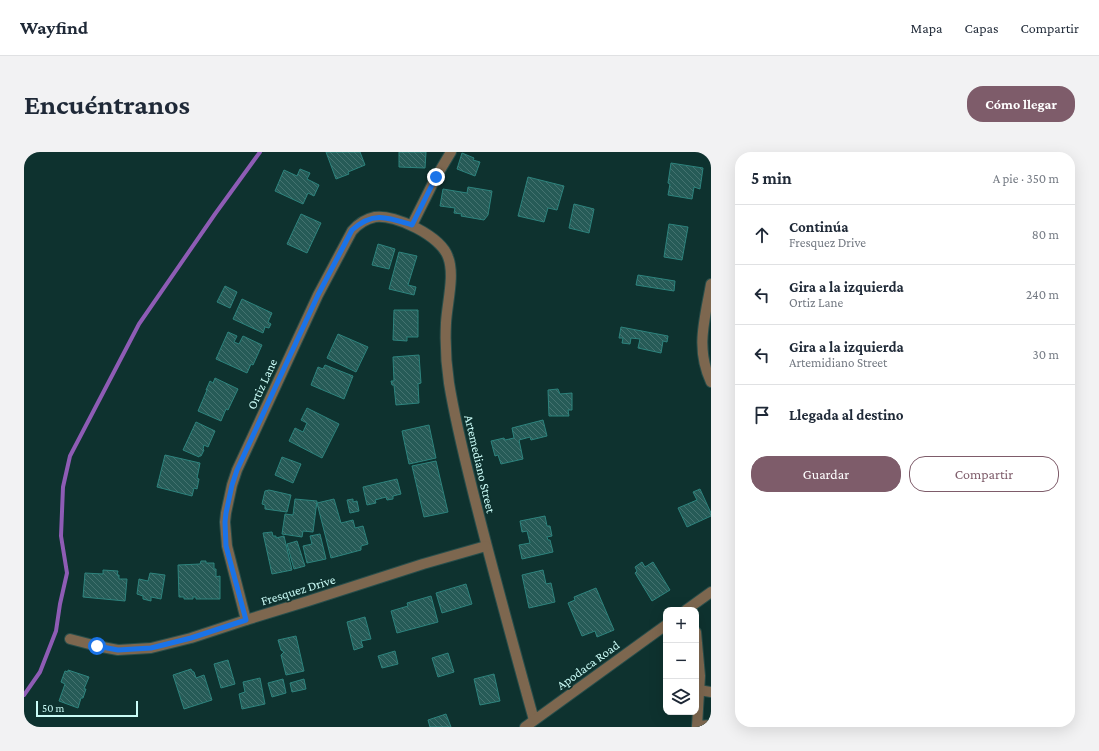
<!DOCTYPE html>
<html lang="es">
<head>
<meta charset="utf-8">
<style>
	body { margin:0; font-family:"Crimson Pro",serif; background:#f2f2f3; color:#1f2937 }
	.controls { position:absolute; right:12px; bottom:12px; display:grid; overflow:hidden; border-radius:8px; box-shadow:0 4px 16px #0002 }
	.controls button { width:36px; height:36px; display:grid; place-items:center; padding:0; border:0; border-bottom:1px solid #e0e1e3; background:#fff; color:#1f2937; font:20px sans-serif }
	.scale { position:absolute; left:12px; bottom:10px; width:102px; box-sizing:border-box; padding-left:4px; border:2px solid #c9fbf6; border-top:0; font-size:11px; line-height:14px; white-space:nowrap; color:#c9fbf6; -webkit-text-stroke:3px #0e322f; paint-order:stroke }
	.stop { position:absolute; width:12px; height:12px; margin:-9px; border:3px solid #1a73e8; border-radius:50%; background:#fff }
	.stop.end { background:#1a73e8; border-color:#fff; box-shadow:0 1px 4px #0008 }
	.list { margin:0; padding:0; list-style:none }
	h2 { display:flex; justify-content:space-between; align-items:center; height:52px; margin:0; padding:0 16px; font-size:17px }
	h2 small { font-size:13px; font-weight:400; color:#747a83 }
	.list li { display:grid; grid-template-columns:26px 1fr auto; gap:12px; align-items:center; box-sizing:border-box; height:60px; padding:0 16px; border-top:1px solid #e0e1e3 }
	.list b { display:block; font-size:15px; white-space:nowrap }
	.list p { margin:0; font-size:13px; white-space:nowrap; color:#747a83 }
	.list em { font-size:13px; font-style:normal; color:#747a83 }
	.actions { display:flex; gap:8px; padding:12px 16px }
	.actions a { flex:1; padding:9px 0; border:1px solid #7e5c6a; border-radius:16px; text-align:center; font-size:14px; color:#7e5c6a }
	.actions .main { background:#7e5c6a; color:#fff }
	.icon { flex:none; width:22px; height:22px; fill:none; stroke:currentColor; stroke-width:2; stroke-linecap:round; stroke-linejoin:round }
	.map { position:relative; flex:none; width:687px; height:575px; overflow:hidden; border-radius:16px }
	header { display:flex; align-items:center; gap:24px; box-sizing:border-box; height:56px; padding:0 20px; background:#fff; border-bottom:1px solid #e0e1e3 }
	header strong { font-size:19px }
	nav { display:flex; gap:22px; margin-inline-start:auto; font-size:14px }
	.intro { display:flex; align-items:center; justify-content:space-between; box-sizing:border-box; height:96px; padding:0 24px }
	h1 { margin:0; font-size:28px }
	.button { padding:10px 18px; border-radius:16px; background:#7e5c6a; color:#fff; font-size:14px; font-weight:700 }
	main { display:flex; gap:24px; padding:0 24px }
	aside { flex:1; background:#fff; border-radius:16px; box-shadow:0 4px 16px #0002 }
	.map>svg:first-child { display:block }
	.lines { fill:none; stroke-linecap:round; stroke-linejoin:round }
	.stream { stroke:#8e5cb5; stroke-width:4 }
	.building { fill:url(#building-back-hatch); stroke:#2d837d }
	.minor-casing { stroke:#284e4b; stroke-width:12 }
	.minor { stroke:#7d674f; stroke-width:10 }
	.route { stroke:#1a73e8; stroke-width:5 }
	.labels { text-anchor:middle; dominant-baseline:central; stroke-width:3.5; stroke-linejoin:round; paint-order:stroke }
	.street-label { font-size:13px; fill:#c9fbf6; stroke:#0e322f }
</style>
</head>
<body>
<header>
<strong>Wayfind</strong>
<nav><a>Mapa</a><a>Capas</a><a>Compartir</a></nav>
</header>
<div class="intro"><h1>Encuéntranos</h1><a class="button">Cómo llegar</a></div>
<main>
<div class="map">
<svg width="687" height="575" viewBox="0 0 687 575">
	<defs>
		<pattern id="building-back-hatch" width="6" height="6" patternUnits="userSpaceOnUse"><rect width="6" height="6" fill="#265b57"/><path d="M-1 5l2 2M0 0l6 6M5-1l2 2" fill="none" stroke="#447370"/></pattern>
	</defs>
	<rect width="100%" height="100%" fill="#0e322f"/>
	<g class="lines">
		<polyline class="stream" points="0,543 16,520 32,479 36,452 43,421 37,384 39,335 46,304 115,172 191,62 236,0"/>
	</g>
	<g class="building">
		<polygon points="302,0 336,0 341,13 324,20 325,22 312,27"/>
		<polygon points="375,0 402,0 401,16 375,15"/>
		<polygon points="438,1 450,6 449,8 456,10 451,24 433,17"/>
		<polygon points="647,11 679,16 676,37 670,35 668,47 644,43 646,32 644,31"/>
		<polygon points="276,17 286,21 283,27 295,33 290,44 284,41 279,52 251,39 260,18 273,24"/>
		<polygon points="504,25 540,34 533,58 524,56 520,70 494,64"/>
		<polygon points="444,35 468,39 464,63 460,68 437,64 438,62 430,61 431,56 416,54 419,37 443,41"/>
		<polygon points="550,52 570,57 565,81 545,76"/>
		<polygon points="277,62 297,71 283,101 263,92"/>
		<polygon points="645,72 664,75 658,108 640,105"/>
		<polygon points="354,92 371,97 365,117 348,113"/>
		<polygon points="375,100 393,104 384,133 392,135 390,143 365,137"/>
		<polygon points="614,123 651,129 650,139 612,133"/>
		<polygon points="201,134 213,140 206,156 193,150"/>
		<polygon points="218,147 248,161 244,170 247,172 245,176 241,175 239,181 209,167"/>
		<polygon points="370,158 394,158 394,185 383,185 383,189 369,188"/>
		<polygon points="597,175 644,184 643,190 639,189 637,201 614,196 616,187 607,186 606,192 598,191 599,186 595,186"/>
		<polygon points="204,180 213,184 210,190 215,192 219,184 238,193 229,213 227,212 223,221 192,207"/>
		<polygon points="314,182 344,195 332,220 303,206"/>
		<polygon points="395,203 397,231 394,232 395,251 372,253 370,233 368,233 367,229 370,229 369,205"/>
		<polygon points="301,213 329,224 320,247 287,233 294,215 299,217"/>
		<polygon points="191,226 214,237 204,258 202,257 197,269 174,259 183,238 182,238 186,229 189,231"/>
		<polygon points="534,237 536,242 548,241 548,258 544,258 545,264 525,264 524,238"/>
		<polygon points="283,256 315,272 298,306 265,289 271,276 279,280 283,271 277,268"/>
		<polygon points="519,268 523,284 507,288 506,285 495,288 499,307 477,312 474,303 471,304 467,289 480,286 481,288 490,286 488,276"/>
		<polygon points="172,270 191,279 184,295 180,293 179,297 180,298 177,304 175,304 175,305 159,298"/>
		<polygon points="405,273 412,306 385,312 378,279"/>
		<polygon points="141,303 176,311 173,326 175,327 173,337 170,336 168,344 133,335"/>
		<polygon points="258,305 277,312 269,331 251,323"/>
		<polygon points="412,309 424,360 400,365 388,314"/>
		<polygon points="373,327 377,342 369,344 369,347 363,348 362,345 351,348 352,351 343,353 339,335"/>
		<polygon points="676,337 687,361 687,364 663,375 654,356 673,348 669,340"/>
		<polygon points="245,338 267,343 263,360 241,357 241,353 238,352 241,339"/>
		<polygon points="271,347 293,349 289,380 279,379 278,385 258,382 261,362 269,363"/>
		<polygon points="310,347 317,371 329,368 331,376 339,374 344,392 337,394 337,398 307,406 293,351"/>
		<polygon points="329,347 329,350 333,349 335,359 326,361 323,348"/>
		<polygon points="521,364 523,374 526,374 528,384 523,385 524,388 526,388 529,400 498,407 495,393 506,391 503,379 498,380 496,369"/>
		<polygon points="248,380 249,384 252,384 252,386 260,384 268,418 248,422 239,381"/>
		<polygon points="296,382 302,407 283,411 279,394 288,392 286,384"/>
		<polygon points="273,389 281,414 270,417 263,392"/>
		<polygon points="177,409 182,409 182,411 190,411 190,417 192,417 192,425 196,424 196,447 172,447 172,445 169,445 169,447 160,447 160,445 155,445 154,413 176,412"/>
		<polygon points="618,410 621,415 629,410 646,438 628,449 611,421 613,419 611,415"/>
		<polygon points="79,418 94,419 93,423 95,423 95,427 103,427 101,449 59,445 61,421 79,422"/>
		<polygon points="519,418 522,432 527,431 531,450 505,456 498,423"/>
		<polygon points="126,421 141,423 137,447 127,445 127,449 119,447 119,444 113,442 115,427 124,429"/>
		<polygon points="442,432 448,452 418,461 412,441"/>
		<polygon points="572,436 590,478 573,485 571,479 558,484 544,451 551,448 550,445"/>
		<polygon points="407,444 414,470 373,481 367,459 384,454 383,451"/>
		<polygon points="341,465 347,487 337,489 339,495 330,498 323,470"/>
		<polygon points="272,484 280,519 262,523 257,503 260,500 257,498 254,488"/>
		<polygon points="371,499 374,512 358,516 354,504"/>
		<polygon points="424,501 430,520 414,525 408,506"/>
		<polygon points="204,508 211,532 197,536 190,512"/>
		<polygon points="167,517 168,519 170,520 172,526 180,523 188,548 160,557 149,523"/>
		<polygon points="44,518 65,525 60,537 62,537 59,546 57,546 54,556 35,549 41,532 37,530 41,519 44,520"/>
		<polygon points="470,522 476,549 456,553 450,527"/>
		<polygon points="236,526 241,552 218,557 215,542 221,540 219,530"/>
		<polygon points="259,527 262,541 248,545 244,531"/>
		<polygon points="280,527 282,537 268,540 266,531"/>
		<polygon points="422,562 427,575 406,575 404,568"/>
	</g>
	<g class="lines">
		<defs>
			<g id="minor">
				<polyline points="388,73 412,25 427,0"/>
				<path d="M687,132C681,167 671,196 687,230"/>
				<polyline points="662,458 687,440"/>
				<path d="M222,468L203,394L201,370L202,361L208,333L213,318L294,143L328,79C334,72 341,67 351,65C371,62 417,84 424,105C431,123 423,151 422,171C421,191 422,211 425,231C431,268 440,304 449,340C468,416 489,492 510,568"/>
				<polyline points="672,480 676,524 673,574 687,573"/>
				<polyline points="46,487 73,494 94,498 127,496 167,486 222,468 284,449 399,412 462,394"/>
				<polyline points="675,538 687,540"/>
				<polyline points="501,575 642,473"/>
			</g>
		</defs>
		<use href="#minor" class="minor-casing"/>
		<use href="#minor" class="minor"/>
	</g>
	<g class="lines">
		<path class="route" d="M73,494L94,498L127,496L167,486L222,468L202,394L201,370L202,361L208,333L213,318L294,143L328,78C349,59 363,65 388,73L412,25"/>
	</g>
	<g class="labels">
		<g class="street-label">
			<text transform="translate(238 232) rotate(-65)">Ortiz Lane</text>
			<text transform="translate(456 312) rotate(77)">Artemediano Street</text>
			<text transform="translate(274 438) rotate(-17)">Fresquez Drive</text>
			<text transform="translate(564 513) rotate(-36)">Apodaca Road</text>
		</g>
	</g>
</svg>
<div class="controls">
<button>+</button>
<button>−</button>
<button><svg class="icon" aria-label="layers" viewBox="0 0 24 24"><path d="M12 4l9 5-9 5-9-5zM3 14l9 5 9-5"/></svg></button>
</div>
<div class="scale">50 m</div>
<div class="stop" style="left:73px;top:494px"></div>
<div class="stop end" style="left:412px;top:25px"></div>
</div>
<aside>
<h2>5 min<small>A pie · 350 m</small></h2>
<ul class="list">
<li><svg class="icon" aria-label="ahead" viewBox="0 0 24 24"><path d="M12 20V5M6 11l6-6 6 6"/></svg><div><b>Continúa</b><p>Fresquez Drive</p></div><em>80 m</em></li>
<li><svg class="icon" aria-label="left" viewBox="0 0 24 24"><path d="M17 20v-9H6M10 6l-5 5 5 5"/></svg><div><b>Gira a la izquierda</b><p>Ortiz Lane</p></div><em>240 m</em></li>
<li><svg class="icon" aria-label="left" viewBox="0 0 24 24"><path d="M17 20v-9H6M10 6l-5 5 5 5"/></svg><div><b>Gira a la izquierda</b><p>Artemidiano Street</p></div><em>30 m</em></li>
<li><svg class="icon" aria-label="arrive" viewBox="0 0 24 24"><path d="M6 21V4h12l-3 4 3 4H6"/></svg><div><b>Llegada al destino</b></div></li>
</ul>
<div class="actions"><a class="main">Guardar</a><a>Compartir</a></div>
</aside>
</main>
</body>
</html>
